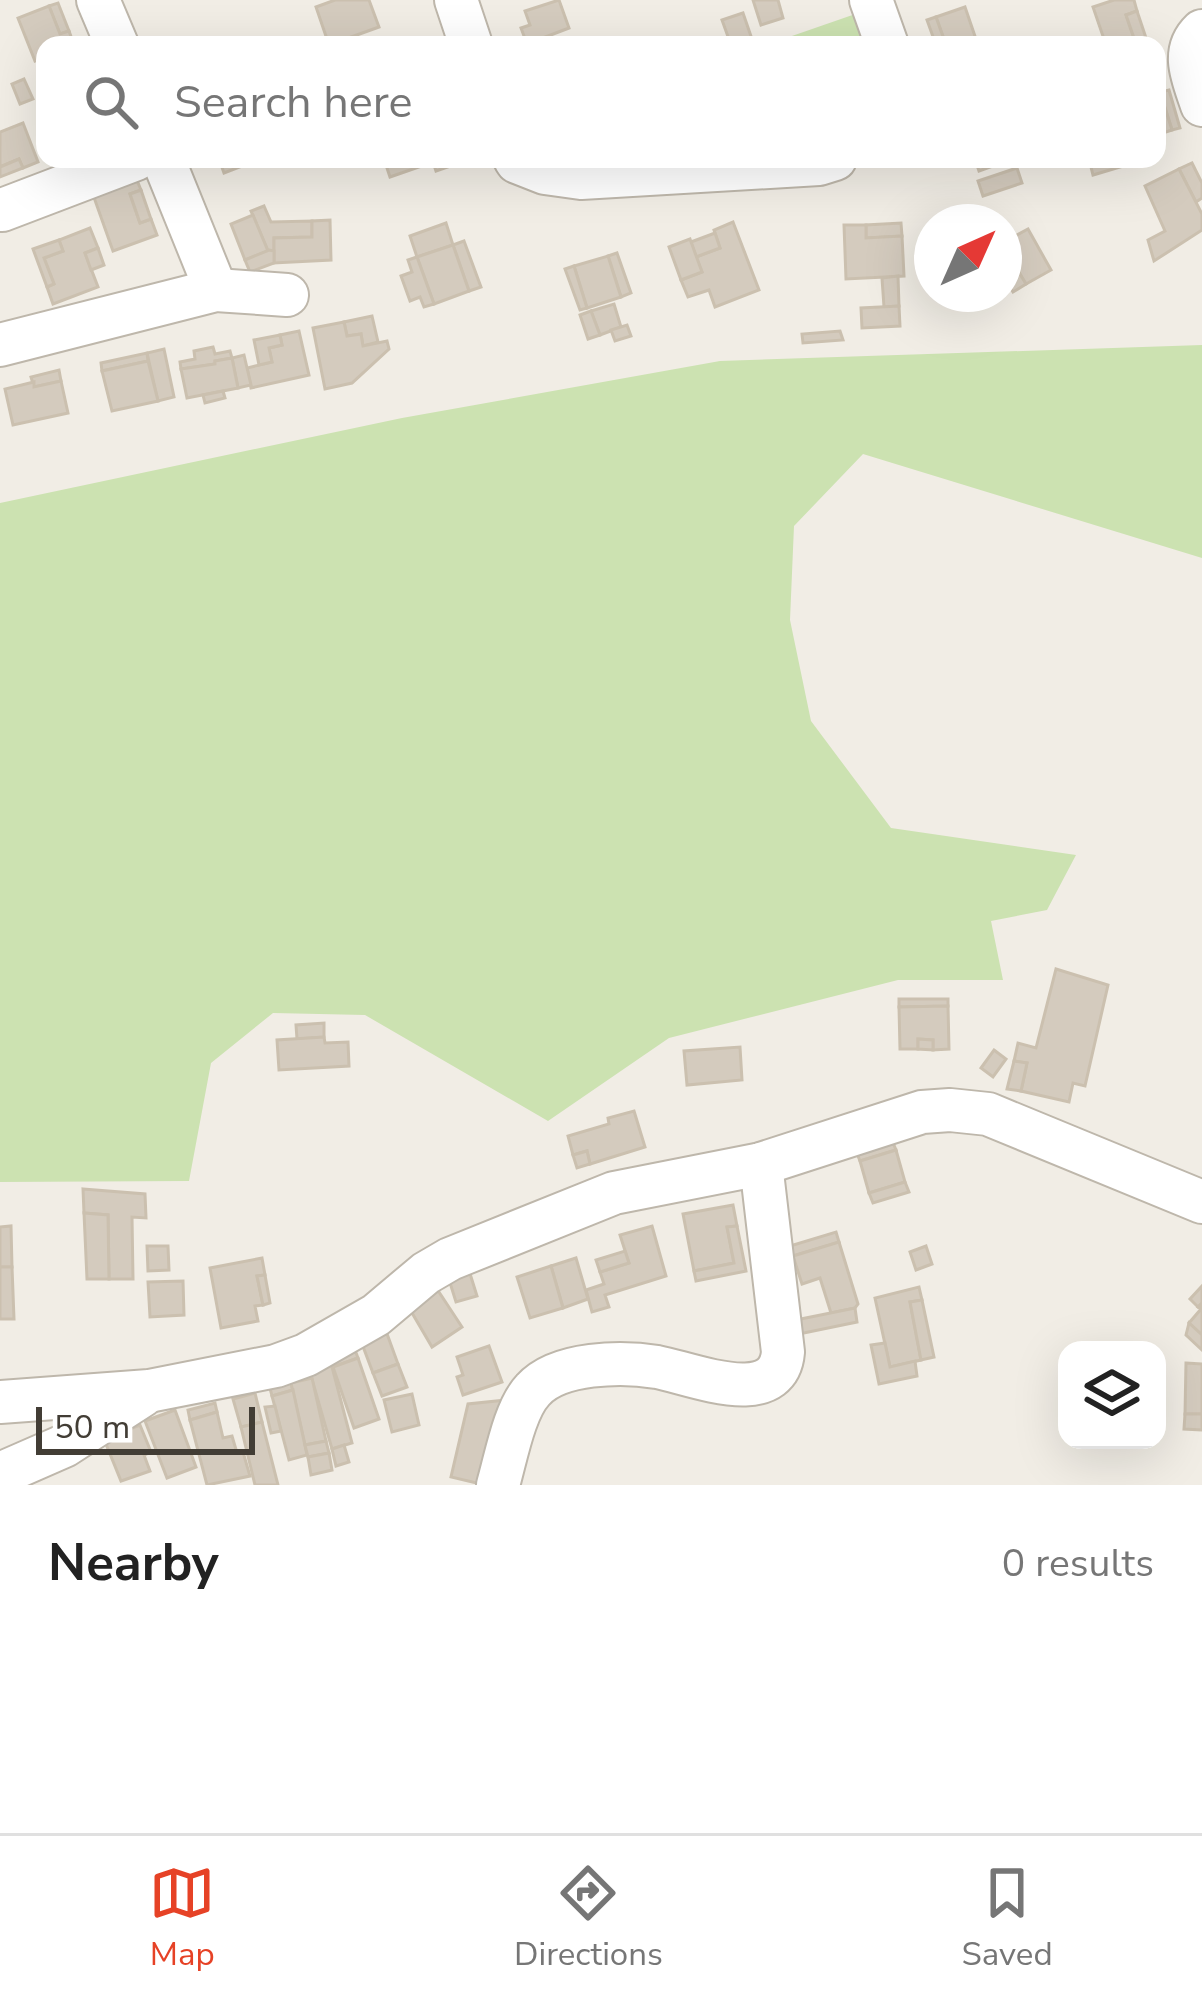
<!DOCTYPE html>
<html lang="en">
<head>
<meta charset="utf-8">
<style>
	body { margin:0; font-family:"Nunito Sans",sans-serif; background:#f6f6f6; color:#222 }
	.controls { position:absolute; right:36px; bottom:36px; display:grid; overflow:hidden; border-radius:24px; box-shadow:0 12px 48px #0002 }
	.controls button { width:108px; height:108px; display:grid; place-items:center; padding:0; border:0; border-bottom:3px solid #e0e0e0; background:#fff; color:#222; font:60px sans-serif }
	.compass { position:absolute; left:914px; top:204px; width:108px; height:108px; border-radius:50%; background:#fff; box-shadow:0 12px 48px #0002; rotate:45deg }
	.scale { position:absolute; left:36px; bottom:30px; width:219px; box-sizing:border-box; padding-left:12px; border:6px solid #423d35; border-top:0; font-size:33px; line-height:42px; white-space:nowrap; color:#423d35; -webkit-text-stroke:9px #fff; paint-order:stroke }
	.list { margin:0; padding:0; list-style:none }
	h2 { display:flex; justify-content:space-between; align-items:center; height:156px; margin:0; padding:0 48px; font-size:51px }
	h2 small { font-size:39px; font-weight:400; color:#767676 }
	.icon { flex:none; width:66px; height:66px; fill:none; stroke:currentColor; stroke-width:2; stroke-linecap:round; stroke-linejoin:round }
	.map { position:relative; flex:none; width:1202px; height:1485px; overflow:hidden }
	.search { position:absolute; background:#fff; box-shadow:0 12px 48px #0002; left:36px; right:36px; top:36px; height:132px; display:flex; align-items:center; gap:30px; box-sizing:border-box; padding:0 42px; border-radius:24px; color:#767676; font-size:45px }
	.sheet { height:348px; background:#fff }
	nav { display:flex; justify-content:space-around; align-items:center; box-sizing:border-box; height:168px; border-top:3px solid #e0e0e0; background:#fff; font-size:33px; color:#767676 }
	nav a { display:grid; justify-items:center; gap:6px }
	nav .on { color:#e64226 }
	.map>svg:first-child { display:block }
	.green { fill:#cce2b1 }
	.building { fill:#d4cbbe; stroke:#cbc0af; stroke-width:3 }
	.lines { fill:none; stroke-linecap:round; stroke-linejoin:round }
	.minor-casing { stroke:#beb7ab; stroke-width:46 }
	.minor { stroke:#fff; stroke-width:42 }
</style>
</head>
<body>
<div class="map">
<svg width="1202" height="1485" viewBox="0 0 1202 1485">
	<rect width="100%" height="100%" fill="#f1ede5"/>
	<g class="green">
		<polygon points="864,11 873,45 766,45"/>
		<polygon points="1202,345 1202,558 863,454 794,526 790,620 811,721 891,828 1076,855 1047,910 991,921 1003,980 898,980 669,1038 548,1121 365,1015 273,1013 211,1063 189,1181 0,1182 0,503 402,418 720,361"/>
	</g>
	<g class="building">
		<polygon points="335,0 369,0 379,27 329,45 316,7"/>
		<polygon points="559,0 569,28 527,44 521,28 530,25 525,11"/>
		<polygon points="753,0 778,0 783,18 761,25"/>
		<polygon points="1114,0 1134,0 1137,11 1126,15 1136,44 1106,45 1093,7"/>
		<polygon points="58,3 69,31 60,34 49,6"/>
		<polygon points="49,6 60,34 69,31 74,45 45,45 45,57 35,61 18,18"/>
		<polygon points="965,7 978,45 946,45 936,17"/>
		<polygon points="1137,11 1147,41 1136,44 1126,15"/>
		<polygon points="743,13 754,45 731,45 722,20"/>
		<polygon points="936,17 946,45 936,45 927,20"/>
		<polygon points="24,79 33,99 20,104 12,84"/>
		<polygon points="1169,90 1180,128 1172,130 1160,92"/>
		<polygon points="1160,92 1172,130 1157,135 1157,93"/>
		<polygon points="23,123 38,162 23,168 19,159 0,167 0,132"/>
		<polygon points="19,159 23,168 0,177 0,167"/>
		<polygon points="219,159 260,159 224,173"/>
		<polygon points="384,159 454,159 456,164 436,171 433,162 390,177"/>
		<polygon points="975,159 1012,159 979,171"/>
		<polygon points="1089,159 1117,159 1120,167 1093,175"/>
		<polygon points="1192,163 1202,183 1202,198 1196,202 1179,169"/>
		<polygon points="1017,168 1022,183 983,196 978,181"/>
		<polygon points="1179,169 1202,214 1202,230 1154,261 1148,240 1165,231 1145,186"/>
		<polygon points="134,173 141,190 130,194 140,223 151,219 157,235 113,251 91,189"/>
		<polygon points="141,190 151,219 140,223 130,194"/>
		<polygon points="264,206 271,222 312,221 312,237 274,238 274,251 268,251 251,211"/>
		<polygon points="253,215 268,251 245,260 231,224"/>
		<polygon points="330,220 331,260 274,263 274,238 312,237 312,221"/>
		<polygon points="733,222 759,290 715,307 709,290 688,297 681,280 702,272 696,257 720,248 714,230"/>
		<polygon points="446,223 453,245 417,257 410,236"/>
		<polygon points="901,223 902,236 866,238 866,225"/>
		<polygon points="844,225 866,225 866,238 902,236 904,276 846,279"/>
		<polygon points="90,228 98,248 85,253 98,287 53,304 47,287 54,284 44,258 63,251 59,240"/>
		<polygon points="1028,229 1051,270 1026,284 1004,248 1004,242"/>
		<polygon points="715,233 720,248 696,257 691,242"/>
		<polygon points="690,239 702,272 681,280 669,247"/>
		<polygon points="59,240 63,251 44,258 54,284 47,287 33,249"/>
		<polygon points="464,241 481,287 469,291 453,245"/>
		<polygon points="453,245 469,291 434,304 417,257"/>
		<polygon points="98,248 104,265 91,270 85,253"/>
		<polygon points="1004,248 1026,284 1013,292 1004,277"/>
		<polygon points="269,250 274,251 274,263 250,272 245,260"/>
		<polygon points="617,253 631,293 621,297 608,256"/>
		<polygon points="608,256 621,297 587,308 574,266"/>
		<polygon points="417,257 434,304 424,307 420,297 410,301 401,276 412,272 408,260"/>
		<polygon points="574,266 587,308 580,310 565,269"/>
		<polygon points="898,276 899,306 884,307 882,278"/>
		<polygon points="614,304 621,327 600,335 591,311"/>
		<polygon points="899,306 900,326 862,328 861,308"/>
		<polygon points="591,311 600,335 588,339 580,315"/>
		<polygon points="372,316 378,342 363,346 361,334 347,336 344,322"/>
		<polygon points="344,322 347,336 361,334 363,346 387,341 389,349 352,383 325,389 313,328"/>
		<polygon points="627,325 631,336 615,341 611,330"/>
		<polygon points="299,331 309,375 251,388 247,368 272,362 269,348 282,345 280,335"/>
		<polygon points="840,331 843,340 803,343 802,334"/>
		<polygon points="280,335 282,345 269,348 272,362 259,365 254,340"/>
		<polygon points="213,347 215,354 230,351 232,358 215,361 215,364 181,369 180,362 195,359 194,351"/>
		<polygon points="164,349 174,397 158,401 147,353"/>
		<polygon points="147,353 148,361 102,371 101,363"/>
		<polygon points="244,355 251,385 238,388 232,358"/>
		<polygon points="232,358 238,388 187,398 181,369 215,364 215,361"/>
		<polygon points="148,361 158,401 112,411 102,371"/>
		<polygon points="59,370 61,381 34,387 31,377"/>
		<polygon points="61,381 68,413 13,425 5,389 34,382 34,387"/>
		<polygon points="223,391 225,398 205,403 203,395"/>
		<polygon points="1056,969 1108,985 1085,1086 1073,1083 1069,1102 1021,1091 1027,1063 1014,1061 1018,1043 1036,1048"/>
		<polygon points="899,999 948,999 948,1006 899,1007"/>
		<polygon points="948,1006 949,1049 933,1050 933,1040 918,1039 918,1049 900,1049 899,1007"/>
		<polygon points="324,1023 324,1037 297,1039 296,1025"/>
		<polygon points="324,1037 325,1043 348,1042 349,1066 279,1070 277,1040"/>
		<polygon points="918,1039 933,1040 933,1050 918,1049"/>
		<polygon points="740,1047 742,1080 687,1085 684,1051"/>
		<polygon points="994,1050 1006,1059 993,1077 981,1068"/>
		<polygon points="1014,1061 1027,1063 1021,1091 1007,1089"/>
		<polygon points="634,1111 645,1147 590,1164 587,1151 573,1155 568,1136 609,1124 608,1118"/>
		<polygon points="892,1140 896,1150 860,1161 856,1151"/>
		<polygon points="896,1150 905,1182 869,1193 860,1161"/>
		<polygon points="587,1151 590,1164 577,1168 573,1155"/>
		<polygon points="905,1182 909,1192 873,1203 869,1193"/>
		<polygon points="83,1189 145,1194 146,1218 132,1217 133,1279 109,1279 108,1215 84,1213"/>
		<polygon points="733,1205 737,1226 727,1227 734,1263 694,1271 683,1214"/>
		<polygon points="84,1213 108,1215 109,1279 87,1279"/>
		<polygon points="11,1226 12,1267 0,1267 0,1227"/>
		<polygon points="652,1226 666,1276 605,1295 609,1307 592,1312 586,1290 604,1284 600,1272 629,1263 620,1235"/>
		<polygon points="737,1226 746,1271 696,1281 694,1271 734,1263 727,1227"/>
		<polygon points="836,1232 839,1242 793,1256 790,1246"/>
		<polygon points="839,1242 858,1304 855,1308 831,1313 820,1278 802,1284 793,1256"/>
		<polygon points="147,1246 168,1246 169,1270 148,1271"/>
		<polygon points="926,1246 932,1264 916,1270 910,1252"/>
		<polygon points="625,1251 629,1263 600,1272 596,1260"/>
		<polygon points="262,1258 265,1275 257,1276 263,1305 255,1306 258,1321 221,1328 210,1268"/>
		<polygon points="576,1258 588,1299 563,1308 551,1266"/>
		<polygon points="467,1264 477,1296 456,1302 446,1270"/>
		<polygon points="551,1266 563,1308 530,1318 517,1277"/>
		<polygon points="0,1267 12,1267 14,1319 0,1319"/>
		<polygon points="265,1275 270,1303 263,1305 257,1276"/>
		<polygon points="183,1281 184,1315 150,1317 148,1282"/>
		<polygon points="1202,1286 1202,1303 1198,1307 1190,1299"/>
		<polygon points="919,1287 922,1300 910,1302 921,1360 890,1367 875,1298"/>
		<polygon points="437,1289 462,1327 432,1347 408,1306"/>
		<polygon points="922,1300 934,1357 921,1360 910,1302"/>
		<polygon points="1202,1303 1202,1335 1189,1323 1201,1309 1198,1307"/>
		<polygon points="855,1308 857,1322 799,1334 796,1320"/>
		<polygon points="1189,1323 1202,1335 1202,1350 1186,1335"/>
		<polygon points="386,1331 398,1364 373,1373 361,1341"/>
		<polygon points="349,1334 358,1358 333,1367 327,1350"/>
		<polygon points="885,1343 890,1367 915,1361 917,1376 879,1384 871,1345"/>
		<polygon points="489,1346 502,1382 463,1395 457,1377 463,1375 457,1357"/>
		<polygon points="358,1358 379,1419 354,1428 333,1367"/>
		<polygon points="331,1363 352,1443 332,1449 309,1369"/>
		<polygon points="1186,1363 1202,1364 1202,1414 1185,1414"/>
		<polygon points="398,1364 407,1387 382,1396 373,1373"/>
		<polygon points="288,1371 293,1390 272,1396 267,1377"/>
		<polygon points="312,1378 326,1441 305,1445 291,1383"/>
		<polygon points="293,1390 307,1455 289,1460 272,1396"/>
		<polygon points="255,1393 262,1422 241,1427 233,1399"/>
		<polygon points="412,1394 419,1425 392,1432 384,1400"/>
		<polygon points="506,1400 485,1485 451,1477 468,1404"/>
		<polygon points="215,1403 217,1412 190,1420 188,1410"/>
		<polygon points="275,1406 281,1431 271,1433 265,1407"/>
		<polygon points="175,1410 196,1467 167,1478 145,1421"/>
		<polygon points="217,1412 223,1438 232,1436 237,1453 243,1452 250,1476 207,1485 190,1420"/>
		<polygon points="1185,1414 1202,1414 1202,1430 1184,1429"/>
		<polygon points="262,1422 278,1485 255,1485 241,1427"/>
		<polygon points="140,1425 151,1452 144,1455 150,1471 121,1481 104,1439"/>
		<polygon points="326,1441 329,1453 308,1457 305,1445"/>
		<polygon points="344,1445 349,1462 336,1466 332,1449"/>
		<polygon points="329,1453 332,1470 311,1475 308,1457"/>
	</g>
	<g class="lines">
		<defs>
			<g id="minor">
				<polyline points="98,0 117,45"/>
				<polyline points="456,0 471,45"/>
				<polyline points="871,0 887,45"/>
				<path d="M1202,31C1180,52 1193,78 1202,105"/>
				<polyline points="163,159 216,290"/>
				<polyline points="515,159 517,162 545,173 581,178 819,164 835,159"/>
				<polyline points="2,210 136,159"/>
				<polyline points="0,345 216,290 287,295"/>
				<polyline points="0,1402 149,1391 276,1366 306,1355 376,1315 426,1273 450,1259 614,1193 761,1164 922,1112 950,1110 988,1114 1202,1202"/>
				<polyline points="0,1474 64,1446 143,1395"/>
				<path d="M498,1485C506,1458 514,1410 533,1390C558,1362 622,1361 657,1367C693,1374 778,1410 783,1352L761,1164"/>
			</g>
		</defs>
		<use href="#minor" class="minor-casing"/>
		<use href="#minor" class="minor"/>
	</g>
</svg>
<div class="controls">
<button><svg class="icon" aria-label="layers" viewBox="0 0 24 24"><path d="M12 4l9 5-9 5-9-5zM3 14l9 5 9-5"/></svg></button>
</div>
<svg class="compass" viewBox="-18 -18 36 36"><path d="M0-13l5 13h-10z" fill="#e53935"/><path d="M0 13l5-13h-10z" fill="#767676"/></svg>
<div class="scale">50 m</div>
<div class="search"><svg class="icon" aria-label="search" viewBox="0 0 24 24"><circle cx="10" cy="10" r="6"/><path d="M15 15l6 6"/></svg>Search here</div>
</div>
<section class="sheet">
<h2>Nearby<small>0 results</small></h2>
<ul class="list">
</ul>
</section>
<nav>
<a class="on"><svg class="icon" aria-label="map" viewBox="0 0 24 24"><path d="M3 6l6-2 6 2 6-2v14l-6 2-6-2-6 2zM9 4v14M15 6v14"/></svg>Map</a>
<a><svg class="icon" aria-label="directions" viewBox="0 0 24 24"><path d="M12 3l9 9-9 9-9-9zM9 14v-3h6M13 9l2 2-2 2"/></svg>Directions</a>
<a><svg class="icon" aria-label="saved" viewBox="0 0 24 24"><path d="M7 4h10v16l-5-4-5 4z"/></svg>Saved</a>
</nav>
</body>
</html>
